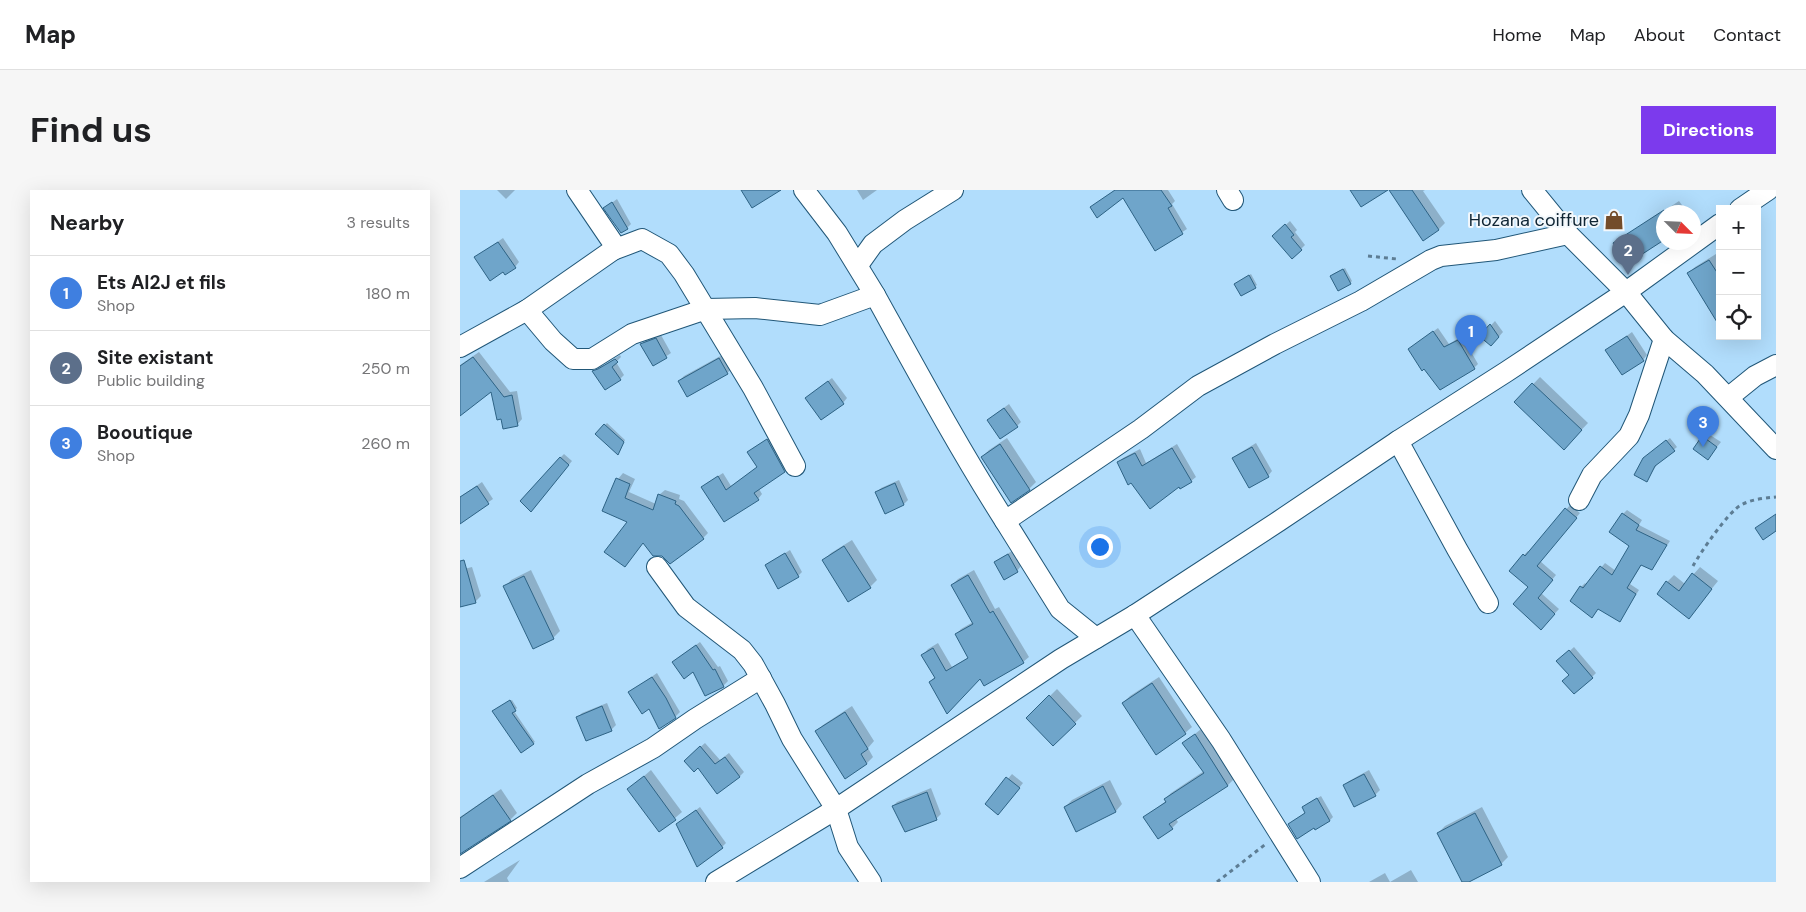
<!DOCTYPE html>
<html lang="en">
<head>
<meta charset="utf-8">
<style>
	body { margin:0; font-family:"DM Sans",sans-serif; background:#f6f6f6; color:#202124 }
	.controls { position:absolute; right:15px; top:15px; display:grid; overflow:hidden; border-radius:0px; box-shadow:0 5px 20px #0002 }
	.controls button { width:45px; height:45px; display:grid; place-items:center; padding:0; border:0; border-bottom:1px solid #e0e0e0; background:#fff; color:#202124; font:25px sans-serif }
	.compass { position:absolute; left:1196px; top:15px; width:45px; height:45px; border-radius:50%; background:#fff; box-shadow:0 5px 20px #0002; rotate:114deg }
	.you { position:absolute; left:639px; top:356px; width:18px; height:18px; margin:-12px; border:4px solid #fff; border-radius:50%; background:#1a73e8; box-shadow:0 0 0 8px #1a73e833 }
	.badge { display:grid; place-items:center; width:32px; height:32px; border-radius:50%; background:#7c3aed; color:#fff; font-size:16px; font-weight:700 }
	.pin { position:absolute; translate:-50% -41px; filter:drop-shadow(0 1px 2px #0008) }
	.pin::after { content:''; position:absolute; top:26px; width:18px; height:15px; background:inherit; clip-path:polygon(0 0,100% 0,50% 100%) }
	.list { margin:0; padding:0; list-style:none }
	h2 { display:flex; justify-content:space-between; align-items:center; height:65px; margin:0; padding:0 20px; font-size:21px }
	h2 small { font-size:16px; font-weight:400; color:#757577 }
	.list li { display:grid; grid-template-columns:32px 1fr auto; gap:15px; align-items:center; box-sizing:border-box; height:75px; padding:0 20px; border-top:1px solid #e0e0e0 }
	.list b { display:block; font-size:19px; white-space:nowrap }
	.list p { margin:0; font-size:16px; white-space:nowrap; color:#757577 }
	.list em { font-size:16px; font-style:normal; color:#757577 }
	.icon { flex:none; width:28px; height:28px; fill:none; stroke:currentColor; stroke-width:2; stroke-linecap:round; stroke-linejoin:round }
	.map { position:relative; flex:none; width:1316px; height:692px; overflow:hidden; border-radius:0px }
	header { display:flex; align-items:center; gap:30px; box-sizing:border-box; height:70px; padding:0 25px; background:#fff; border-bottom:1px solid #e0e0e0 }
	header strong { font-size:24px }
	nav { display:flex; gap:28px; margin-inline-start:auto; font-size:18px }
	.intro { display:flex; align-items:center; justify-content:space-between; box-sizing:border-box; height:120px; padding:0 30px }
	h1 { margin:0; font-size:35px }
	.button { padding:12px 22px; border-radius:0px; background:#7c3aed; color:#fff; font-size:18px; font-weight:700 }
	main { display:flex; gap:30px; padding:0 30px }
	aside { flex:1; background:#fff; border-radius:0px; box-shadow:0 5px 20px #0002 }
	.map>svg:first-child { display:block }
	.shadow { fill:#0003 }
	.building { fill:#6fa5ca; stroke:#2e6385 }
	.lines { fill:none; stroke-linecap:round; stroke-linejoin:round }
	.minor-casing { stroke:#215778; stroke-width:22 }
	.path { stroke:#5d7d94; stroke-width:3; stroke-dasharray:4 4; stroke-linecap:butt }
	.minor { stroke:#fff; stroke-width:20 }
	.labels { text-anchor:middle; dominant-baseline:central; stroke-width:4; stroke-linejoin:round; paint-order:stroke }
	.poi-label { font-size:18px; fill:#0f2534; stroke:#f3f8fc; text-anchor:end }
</style>
</head>
<body>
<header>
<strong>Map</strong>
<nav><a>Home</a><a>Map</a><a>About</a><a>Contact</a></nav>
</header>
<div class="intro"><h1>Find us</h1><a class="button">Directions</a></div>
<main>
<aside>
<h2>Nearby<small>3 results</small></h2>
<ul class="list">
<li><span class="badge" style="background:#3f7fe0">1</span><div><b>Ets AI2J et fils</b><p>Shop</p></div><em>180 m</em></li>
<li><span class="badge" style="background:#5c6f8a">2</span><div><b>Site existant</b><p>Public building</p></div><em>250 m</em></li>
<li><span class="badge" style="background:#3f7fe0">3</span><div><b>Booutique</b><p>Shop</p></div><em>260 m</em></li>
</ul>
</aside>
<div class="map">
<svg width="1316" height="692" viewBox="0 0 1316 692">
	<rect width="100%" height="100%" fill="#b1ddfc"/>
	<g class="shadow">
		<polygon points="37,0 55,0 46,9"/>
		<polygon points="397,0 417,0 403,10"/>
		<polygon points="655,0 708,0 715,11 712,14 727,39 696,59 663,7 631,17"/>
		<polygon points="934,0 965,0 963,1 985,33 978,40"/>
		<polygon points="157,9 171,34 167,38 145,18"/>
		<polygon points="1219,11 1227,22 1204,22 1157,52"/>
		<polygon points="830,31 837,40 835,42 845,55 841,59 818,42"/>
		<polygon points="43,48 59,72 55,77 16,67"/>
		<polygon points="1256,64 1260,71 1260,124 1229,83 1235,77"/>
		<polygon points="885,78 892,91 890,93 873,84"/>
		<polygon points="791,84 797,95 781,105 775,94"/>
		<polygon points="1035,131 1043,142 1036,150 1021,146"/>
		<polygon points="978,138 989,154 1002,146 1018,174 1014,178 949,159"/>
		<polygon points="1172,142 1187,165 1183,170 1147,160"/>
		<polygon points="201,145 211,163 193,175 182,154 186,150"/>
		<polygon points="19,162 50,202 57,201 62,229 57,235 42,228 32,200 0,225 0,175"/>
		<polygon points="264,164 272,179 267,183 219,191 224,186"/>
		<polygon points="160,165 161,167 156,172 164,185 160,189 134,181 138,177 144,175"/>
		<polygon points="1080,187 1128,233 1111,251 1056,212"/>
		<polygon points="372,188 387,208 383,213 346,208"/>
		<polygon points="549,214 561,232 557,236 533,226"/>
		<polygon points="147,233 165,250 159,262 136,244"/>
		<polygon points="1247,243 1261,252 1248,268 1243,247"/>
		<polygon points="312,246 329,277 299,299 302,304 298,309 264,330 247,293 263,283 271,296 298,277 293,258"/>
		<polygon points="547,248 576,292 569,299 551,311 522,267 529,260"/>
		<polygon points="1210,248 1217,257 1198,273 1187,290 1188,265"/>
		<polygon points="796,253 812,281 808,286 773,268 778,264"/>
		<polygon points="717,254 736,287 731,291 659,272 663,268 680,259 686,273"/>
		<polygon points="104,264 112,271 75,317 100,268"/>
		<polygon points="163,283 175,289 169,302 196,314 199,305 205,300 220,305 219,309 224,311 248,343 243,348 169,331 158,289"/>
		<polygon points="439,290 448,310 444,314 417,302 421,298"/>
		<polygon points="22,292 33,309 0,332 0,307"/>
		<polygon points="1110,315 1120,323 1080,371 1096,385 1081,403 1099,419 1085,434 1070,397 1064,365 1068,361 1070,362"/>
		<polygon points="1167,320 1182,330 1179,335 1210,351 1192,378 1182,374 1170,394 1179,400 1160,430 1121,397 1125,393 1127,395 1145,373 1156,381 1171,356 1163,324"/>
		<polygon points="392,350 417,390 410,397 364,370 371,363"/>
		<polygon points="330,360 342,382 338,386 306,375"/>
		<polygon points="552,361 561,376 557,381 535,372"/>
		<polygon points="12,377 21,406 15,412 0,416 0,380"/>
		<polygon points="1240,377 1258,391 1229,427 1207,392 1214,385 1225,394"/>
		<polygon points="71,380 100,441 93,448 45,397 51,390"/>
		<polygon points="514,380 535,419 539,417 569,467 563,472 524,494 520,487 470,492 476,486 463,465 468,459 478,453 492,477 509,467 496,444 501,439 513,432 492,395 498,389"/>
		<polygon points="240,452 258,477 260,476 268,491 263,496 246,505 234,480 218,468"/>
		<polygon points="1114,457 1136,483 1132,487 1110,485 1103,467"/>
		<polygon points="197,483 220,522 215,527 189,518 169,503"/>
		<polygon points="699,487 732,537 725,543 663,513 670,506"/>
		<polygon points="597,499 622,526 593,554 568,528"/>
		<polygon points="52,510 57,518 54,521 75,552 73,553 36,519"/>
		<polygon points="147,513 156,535 151,540 117,528 122,523"/>
		<polygon points="392,516 414,551 408,558 413,567 407,573 357,541 363,535"/>
		<polygon points="741,539 774,589 768,595 716,629 718,632 712,638 685,627 706,611 705,609 711,603 744,581 724,553"/>
		<polygon points="245,553 260,570 269,563 284,582 279,587 230,566"/>
		<polygon points="191,580 222,622 200,641 169,599"/>
		<polygon points="909,580 920,600 915,605 884,595 889,591"/>
		<polygon points="552,584 563,593 543,618 527,614"/>
		<polygon points="650,590 662,614 656,621 617,640 605,617 612,610"/>
		<polygon points="471,598 481,624 477,628 446,640 433,616 437,612"/>
		<polygon points="41,599 57,623 50,630 0,662 0,627"/>
		<polygon points="861,606 873,627 870,630 855,639 854,636 829,634 846,622 843,618 847,614"/>
		<polygon points="240,617 266,653 262,657 222,631"/>
		<polygon points="1022,617 1048,667 1041,674 1006,692 1001,692 1003,691 978,643 985,636"/>
		<polygon points="60,670 47,688 49,692 24,692"/>
		<polygon points="951,680 958,692 909,692 925,683 930,692"/>
	</g>
	<g class="building">
		<polygon points="281,0 321,0 292,18"/>
		<polygon points="655,0 701,0 712,16 708,18 723,44 695,61 663,8 637,28 630,17"/>
		<polygon points="890,0 928,0 901,17"/>
		<polygon points="929,0 952,0 979,40 963,51"/>
		<polygon points="152,12 168,39 161,43 143,18"/>
		<polygon points="1204,20 1204,50 1167,74 1153,53"/>
		<polygon points="825,34 834,45 831,47 842,60 832,69 812,46"/>
		<polygon points="38,52 56,78 45,85 43,82 30,91 14,67"/>
		<polygon points="1249,70 1260,87 1260,137 1227,83"/>
		<polygon points="883,79 891,94 878,101 870,86"/>
		<polygon points="789,85 796,98 781,106 774,94"/>
		<polygon points="1030,134 1039,147 1031,156 1019,146"/>
		<polygon points="973,141 984,157 998,150 1015,179 980,200 964,179 962,181 948,159"/>
		<polygon points="1167,146 1184,171 1162,185 1145,160"/>
		<polygon points="196,148 207,168 193,176 180,154"/>
		<polygon points="13,167 44,207 52,205 58,236 43,239 41,229 37,230 31,202 0,226 0,176"/>
		<polygon points="259,168 268,184 227,207 218,191"/>
		<polygon points="155,169 158,172 152,177 161,190 145,200 132,181 138,179"/>
		<polygon points="368,191 384,214 361,230 345,208"/>
		<polygon points="1072,193 1122,240 1104,260 1054,212"/>
		<polygon points="544,218 558,237 540,249 527,230"/>
		<polygon points="144,234 164,252 158,265 135,244"/>
		<polygon points="1242,246 1257,257 1248,270 1233,259"/>
		<polygon points="307,249 325,282 294,303 299,310 264,332 241,297 258,286 266,300 297,277 287,262"/>
		<polygon points="1206,250 1215,261 1195,276 1187,292 1174,285 1183,268"/>
		<polygon points="540,254 570,300 551,313 521,267"/>
		<polygon points="792,257 809,287 789,298 772,268"/>
		<polygon points="712,258 732,292 720,299 719,297 690,319 671,293 668,295 657,272 675,263 682,276"/>
		<polygon points="100,267 109,275 71,322 60,311"/>
		<polygon points="156,288 170,294 165,308 193,320 198,304 216,311 215,314 219,316 244,349 210,374 202,366 193,366 183,353 165,377 144,362 167,332 142,321"/>
		<polygon points="435,293 444,315 425,324 415,302"/>
		<polygon points="17,296 29,314 0,334 0,307"/>
		<polygon points="1105,318 1117,328 1077,376 1093,390 1078,408 1095,424 1081,440 1053,414 1068,397 1049,381 1063,364 1065,366"/>
		<polygon points="1162,323 1179,335 1176,340 1207,355 1192,380 1181,375 1167,398 1176,404 1160,432 1138,419 1132,428 1110,411 1120,396 1123,398 1140,376 1152,385 1169,356 1149,342"/>
		<polygon points="1316,324 1316,341 1303,350 1295,338"/>
		<polygon points="384,356 411,398 388,412 362,370"/>
		<polygon points="325,363 339,387 318,399 305,375"/>
		<polygon points="548,364 558,382 544,390 534,372"/>
		<polygon points="4,370 16,413 0,417 0,371"/>
		<polygon points="1232,383 1252,399 1229,429 1197,404 1206,391 1219,401"/>
		<polygon points="508,385 530,423 533,421 564,473 524,496 520,489 487,524 469,492 475,488 461,465 473,458 486,481 508,468 495,444 513,434 491,395"/>
		<polygon points="64,386 94,449 73,459 43,396"/>
		<polygon points="236,455 253,480 255,479 264,497 245,506 233,482 224,489 212,472"/>
		<polygon points="1109,460 1133,488 1114,504 1102,491 1109,485 1096,471"/>
		<polygon points="192,487 206,508 216,528 199,539 189,519 182,524 168,502"/>
		<polygon points="692,493 726,544 696,565 662,513"/>
		<polygon points="589,505 616,534 593,556 566,528"/>
		<polygon points="50,510 56,521 52,523 74,554 61,563 32,521"/>
		<polygon points="142,516 152,541 126,551 116,527"/>
		<polygon points="385,522 408,559 401,564 407,574 385,589 355,541"/>
		<polygon points="735,544 768,596 709,634 713,639 698,649 683,627 706,612 704,609 744,583 722,553"/>
		<polygon points="240,556 255,574 265,567 280,587 257,604 238,578 234,582 224,571"/>
		<polygon points="904,584 916,606 894,617 883,595"/>
		<polygon points="184,586 216,630 199,642 167,599"/>
		<polygon points="546,587 560,598 538,625 525,614"/>
		<polygon points="643,596 656,622 616,642 604,617"/>
		<polygon points="467,602 477,630 445,642 432,616"/>
		<polygon points="33,605 51,631 0,664 0,628"/>
		<polygon points="857,608 870,631 855,640 854,638 837,649 828,634 845,623 842,617"/>
		<polygon points="236,620 263,658 237,677 216,634"/>
		<polygon points="1015,623 1042,675 1009,692 1002,692 977,643"/>
	</g>
	<g class="lines">
		<defs>
			<g id="minor">
				<polyline points="344,0 377,43 415,105"/>
				<polyline points="767,0 773,10"/>
				<polyline points="1072,0 1108,44 1166,102 1204,149 1245,184 1316,259"/>
				<polyline points="1280,19 1308,0"/>
				<polyline points="153,60 182,49 209,64 224,84 293,198 335,276"/>
				<polyline points="398,75 413,54 445,30 493,0"/>
				<path d="M67,120L93,151L113,169H132L172,144L246,119L295,118L360,125L415,105C457,181 498,257 545,331L681,239L738,196L815,154L901,111L971,70L981,66L1036,60L1108,44"/>
				<polyline points="0,157 67,120 153,60 153,53 117,0"/>
				<polyline points="1269,207 1295,186 1316,175"/>
				<polyline points="938,251 997,359 1028,413"/>
				<polyline points="1119,310 1132,285 1169,246 1179,225 1204,149"/>
				<polyline points="545,331 600,419 636,448"/>
				<polyline points="197,377 226,417 282,460 293,474 315,514 332,549 376,619 388,657 411,692"/>
				<polyline points="675,425 761,550 850,692"/>
				<polyline points="0,678 128,594 193,558 235,529 301,488"/>
				<polyline points="256,692 376,619 601,469 675,425 819,331 938,251 1046,182 1166,102 1260,34"/>
			</g>
		</defs>
		<use href="#minor" class="minor-casing"/>
		<g class="path">
			<polyline points="908,66 937,69"/>
			<path d="M1233,376C1240,363 1269,321 1281,315C1292,309 1305,308 1316,307"/>
			<polyline points="757,692 807,653"/>
		</g>
		<use href="#minor" class="minor"/>
	</g>
	<defs>
		<symbol id="shop-bare" viewBox="-9 -9 18 18"><path d="M-5-2.5h2.3a2.7 3.5 0 0 1 5.4 0H5L5.5 6h-11ZM-1.5-2.5h3a1.5 2.3 0 0 0-3 0Z" fill="#734c2a" stroke="#f3f8fc" stroke-width="2.5" paint-order="stroke"/></symbol>
	</defs>
	<g fill-rule="evenodd">
		<use href="#shop-bare" x="1140" y="16" width="28" height="28"/>
	</g>
	<g class="labels">
		<g class="poi-label">
			<text x="1139" y="30">Hozana coiffure</text>
		</g>
	</g>
</svg>
<div class="controls">
<button>+</button>
<button>−</button>
<button><svg class="icon" aria-label="locate" viewBox="0 0 24 24"><circle cx="12" cy="12" r="6"/><path d="M12 2v4M12 18v4M2 12h4M18 12h4"/></svg></button>
</div>
<svg class="compass" viewBox="-18 -18 36 36"><path d="M0-13l5 13h-10z" fill="#e53935"/><path d="M0 13l5-13h-10z" fill="#757577"/></svg>
<div class="you"></div>
<div class="pin badge" style="left:1011px;top:166px;background:#3f7fe0">1</div>
<div class="pin badge" style="left:1168px;top:85px;background:#5c6f8a">2</div>
<div class="pin badge" style="left:1243px;top:257px;background:#3f7fe0">3</div>
</div>
</main>
</body>
</html>
